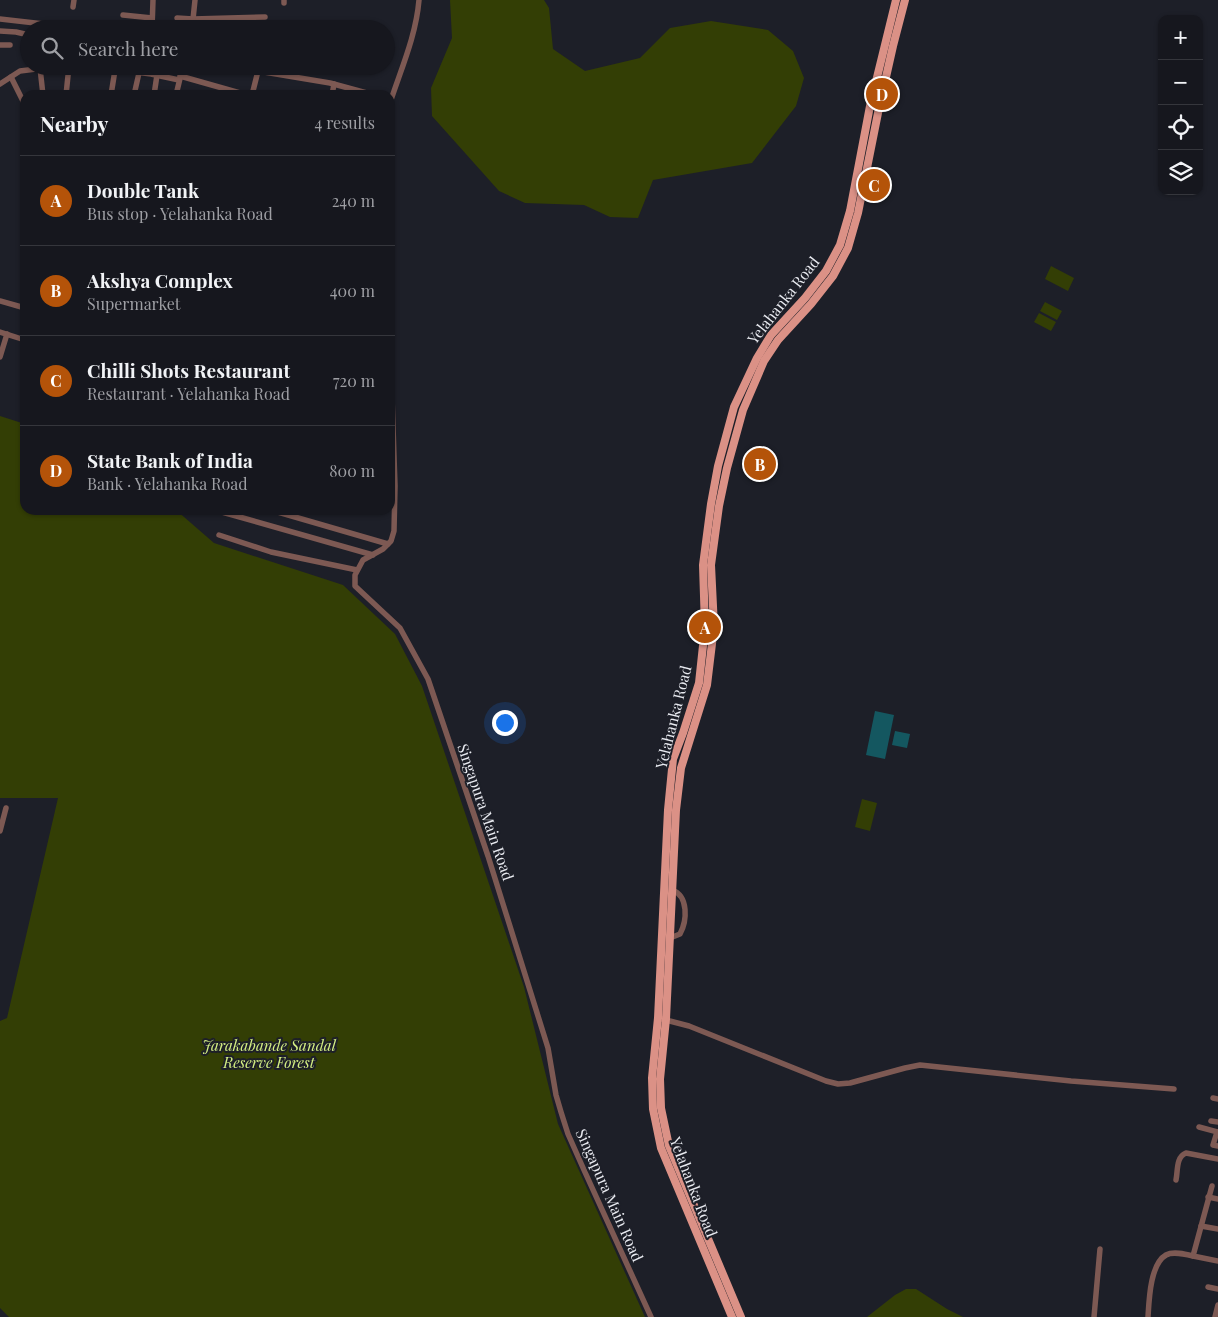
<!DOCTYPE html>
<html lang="en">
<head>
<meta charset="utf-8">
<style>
	body { margin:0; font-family:"Playfair Display",serif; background:#1f2027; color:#f1f3f6 }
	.controls { position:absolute; right:15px; top:15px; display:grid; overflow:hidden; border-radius:10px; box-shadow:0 1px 4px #0004 }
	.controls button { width:45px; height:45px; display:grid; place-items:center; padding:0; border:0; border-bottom:1px solid #35363c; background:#16171e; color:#f1f3f6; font:25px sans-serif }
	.you { position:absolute; left:504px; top:722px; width:18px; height:18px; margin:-12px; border:4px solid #fff; border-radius:50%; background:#1a73e8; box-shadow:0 0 0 8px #1a73e833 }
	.badge { display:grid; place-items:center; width:32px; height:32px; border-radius:50%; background:#b45309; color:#fff; font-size:16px; font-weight:700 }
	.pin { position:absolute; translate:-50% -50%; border:2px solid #fff; box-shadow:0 1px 5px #0006 }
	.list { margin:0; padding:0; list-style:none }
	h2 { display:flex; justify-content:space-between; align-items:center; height:65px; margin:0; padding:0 20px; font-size:21px }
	h2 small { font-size:16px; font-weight:400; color:#9e9fa4 }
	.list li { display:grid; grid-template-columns:32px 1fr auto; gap:15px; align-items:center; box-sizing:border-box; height:90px; padding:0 20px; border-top:1px solid #35363c }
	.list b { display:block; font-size:19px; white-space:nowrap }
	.list p { margin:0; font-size:16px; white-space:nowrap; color:#9e9fa4 }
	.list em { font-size:16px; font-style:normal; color:#9e9fa4 }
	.icon { flex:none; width:28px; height:28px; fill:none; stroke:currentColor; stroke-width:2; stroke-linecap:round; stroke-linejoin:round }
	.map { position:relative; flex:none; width:1218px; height:1317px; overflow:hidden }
	.search { position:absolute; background:#16171e; box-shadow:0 1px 4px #0004; left:20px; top:20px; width:375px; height:55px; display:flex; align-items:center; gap:12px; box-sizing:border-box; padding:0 18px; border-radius:28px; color:#9e9fa4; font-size:19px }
	.panel { position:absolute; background:#16171e; box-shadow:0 1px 4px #0004; left:20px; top:90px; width:375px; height:425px; border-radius:15px }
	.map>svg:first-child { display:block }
	.green { fill:#333e05 }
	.water { fill:#145760 }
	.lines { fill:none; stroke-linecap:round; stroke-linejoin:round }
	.minor { stroke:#7d5953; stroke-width:5.5 }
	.major { stroke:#db9186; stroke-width:8 }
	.labels { text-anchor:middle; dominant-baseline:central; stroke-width:4; stroke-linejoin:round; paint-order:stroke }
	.street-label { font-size:15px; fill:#e9ebf1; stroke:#1d1f28 }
	.park-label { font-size:15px; font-style:italic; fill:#d5f083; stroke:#1d1f28 }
</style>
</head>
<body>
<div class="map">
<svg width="1218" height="1317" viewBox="0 0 1218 1317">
	<rect width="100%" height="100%" fill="#1d1f28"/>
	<g class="green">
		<polygon points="450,0 544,0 549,8 553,49 585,71 640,58 670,28 711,21 768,30 793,51 804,78 796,106 752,163 653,180 638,218 610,217 584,205 525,203 499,191 432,116 431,88 452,38"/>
		<polygon points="1051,266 1074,278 1068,291 1045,279"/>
		<polygon points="1045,302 1062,311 1057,320 1040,311"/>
		<polygon points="1039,313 1056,322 1051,331 1034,322"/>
		<polygon points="0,416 25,424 25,510 176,510 214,543 343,585 395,634 422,686 524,987 558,1124 645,1317 9,1317 0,1308 0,1021 7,1018 58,798 0,798"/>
		<polygon points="862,799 877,803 870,831 855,827"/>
		<polygon points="906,1289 916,1289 947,1309 963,1317 867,1317 895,1295"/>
	</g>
	<g class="water">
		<polygon points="875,711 894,715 885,759 866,755"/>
		<polygon points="895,731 910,734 907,748 892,745"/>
	</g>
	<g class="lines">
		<g class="minor">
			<polyline points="284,0 284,3"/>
			<polyline points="73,7 74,0"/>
			<polyline points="123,15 152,18"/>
			<polyline points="177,18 193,19 265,17"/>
			<polyline points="0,19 44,24 46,29"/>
			<polyline points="152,29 153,0"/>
			<polyline points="192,29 195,0"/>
			<polyline points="0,31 16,32 29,35"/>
			<polyline points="0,45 10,45"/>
			<polyline points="90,66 151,74 179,80"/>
			<polyline points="245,66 258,71 259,66"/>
			<polyline points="40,68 43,95"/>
			<polyline points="180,76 247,95"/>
			<polyline points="11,77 25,105"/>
			<polyline points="0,84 20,71 52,67 72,66"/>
			<polyline points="66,95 69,66"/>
			<polyline points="111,95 115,70"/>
			<polyline points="134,95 139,73"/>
			<polyline points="154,95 157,75"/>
			<polyline points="176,95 183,66"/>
			<polyline points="252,95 258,71 330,83 374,95"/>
			<polyline points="332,95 334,84"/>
			<path d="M390,103C401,69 416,36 419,0"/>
			<polyline points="0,301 25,308"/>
			<polyline points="0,332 25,340"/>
			<polyline points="390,336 395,486 394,531 391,541 383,549 363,560 355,575 355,586 400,628 428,679 488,856 548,1048 556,1095 561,1112 568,1134 584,1170 651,1317"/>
			<polyline points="0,357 7,334"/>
			<polyline points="271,510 388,544"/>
			<polyline points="222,512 373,555"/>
			<polyline points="219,535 271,552 357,570"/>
			<polyline points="0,831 6,808"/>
			<path d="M670,938L680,934C687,921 689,896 672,890"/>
			<polyline points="662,1019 689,1026 826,1081 838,1084 850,1083 905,1068 920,1065 1071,1081 1174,1089"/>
			<polyline points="1213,1098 1218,1099"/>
			<polyline points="1211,1121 1218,1122"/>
			<polyline points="1199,1127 1218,1132"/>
			<polyline points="1217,1132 1213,1145 1218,1146"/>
			<path d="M1176,1180C1178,1170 1176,1157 1186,1153L1218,1159"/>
			<polyline points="1212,1186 1193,1256 1218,1261"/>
			<polyline points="1208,1197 1218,1199"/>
			<polyline points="1201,1226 1218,1229"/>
			<polyline points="1208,1287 1218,1289"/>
			<polyline points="1094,1317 1100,1249"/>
			<path d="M1148,1317C1149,1301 1150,1264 1166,1255C1173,1251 1185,1254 1193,1256"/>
			<polyline points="1215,1317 1218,1305"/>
		</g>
		<g class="major">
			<polyline points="732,1317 661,1148 653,1109 652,1078 658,1018 668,810 673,759 683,733 699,683 705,627 703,565 711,504 718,466 734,407 757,358 771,335 805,298 826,271 840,245 850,211 870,106 896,0"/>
			<polyline points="741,1317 669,1146 661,1108 660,1079 666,1019 676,810 681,768 707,685 714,627 711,565 719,506 727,468 743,410 764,361 778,340 811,304 833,276 848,248 858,213 879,108 893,46 905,0"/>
		</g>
	</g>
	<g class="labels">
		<g class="street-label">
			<text transform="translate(783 300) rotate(-52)">Yelahanka Road</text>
			<text transform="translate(673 717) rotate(-76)">Yelahanka Road</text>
			<text transform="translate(486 812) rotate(71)">Singapura Main Road</text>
			<text transform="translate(694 1187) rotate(69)">Yelahanka Road</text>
			<text transform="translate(610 1195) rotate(66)">Singapura Main Road</text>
		</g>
		<g class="park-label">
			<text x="269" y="1045">Jarakabande Sandal<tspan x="269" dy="17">Reserve Forest</tspan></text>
		</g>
	</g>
</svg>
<div class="controls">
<button>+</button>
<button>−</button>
<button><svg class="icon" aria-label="locate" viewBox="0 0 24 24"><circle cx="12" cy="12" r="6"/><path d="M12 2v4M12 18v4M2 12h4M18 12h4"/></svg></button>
<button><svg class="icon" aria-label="layers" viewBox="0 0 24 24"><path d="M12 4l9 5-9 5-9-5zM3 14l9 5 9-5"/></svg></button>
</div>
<div class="you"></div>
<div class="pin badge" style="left:705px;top:627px">A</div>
<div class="pin badge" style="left:760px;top:464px">B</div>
<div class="pin badge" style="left:874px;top:185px">C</div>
<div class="pin badge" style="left:882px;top:94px">D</div>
<div class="search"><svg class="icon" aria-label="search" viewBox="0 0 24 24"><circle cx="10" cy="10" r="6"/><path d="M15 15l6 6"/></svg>Search here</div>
<section class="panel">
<h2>Nearby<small>4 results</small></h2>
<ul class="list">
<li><span class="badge">A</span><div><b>Double Tank</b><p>Bus stop · Yelahanka Road</p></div><em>240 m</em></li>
<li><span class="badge">B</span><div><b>Akshya Complex</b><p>Supermarket</p></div><em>400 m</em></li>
<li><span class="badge">C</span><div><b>Chilli Shots Restaurant</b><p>Restaurant · Yelahanka Road</p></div><em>720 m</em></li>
<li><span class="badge">D</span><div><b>State Bank of India</b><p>Bank · Yelahanka Road</p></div><em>800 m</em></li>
</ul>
</section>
</div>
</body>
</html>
